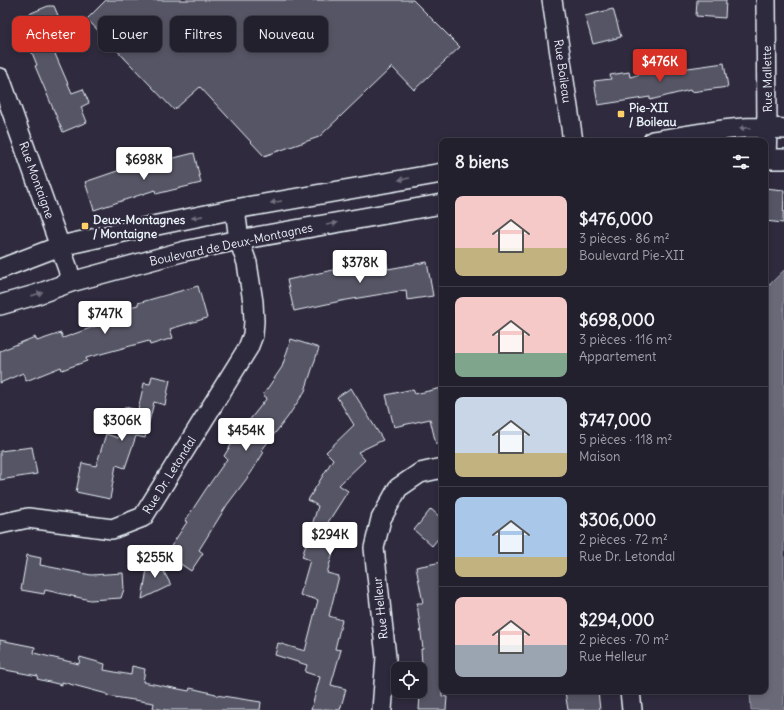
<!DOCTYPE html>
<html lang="fr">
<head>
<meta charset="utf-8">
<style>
	:root { --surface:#23202e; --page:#2b2836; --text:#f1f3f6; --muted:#a3a3aa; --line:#403e4a; --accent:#d93025 }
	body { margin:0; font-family:Delius,sans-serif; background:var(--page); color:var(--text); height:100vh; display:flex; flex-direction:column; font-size:15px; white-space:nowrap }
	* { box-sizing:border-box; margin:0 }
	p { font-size:13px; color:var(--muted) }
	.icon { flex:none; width:22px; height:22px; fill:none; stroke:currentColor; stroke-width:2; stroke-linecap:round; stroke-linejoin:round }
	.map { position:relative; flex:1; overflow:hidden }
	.side { position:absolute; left:439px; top:138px; width:329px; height:556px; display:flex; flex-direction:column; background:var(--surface); border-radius:8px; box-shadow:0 2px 6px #0003,0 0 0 1px var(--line) }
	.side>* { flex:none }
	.banner { position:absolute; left:12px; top:16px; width:367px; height:36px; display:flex; gap:8px }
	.fabs { position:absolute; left:391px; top:662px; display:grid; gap:8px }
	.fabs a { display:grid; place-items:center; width:36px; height:36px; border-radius:8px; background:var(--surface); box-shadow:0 2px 6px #0003,0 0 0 1px var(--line); font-size:20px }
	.price { position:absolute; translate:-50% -34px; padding:0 9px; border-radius:4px; background:#fff; color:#222; font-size:13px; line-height:26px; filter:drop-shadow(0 1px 2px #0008) }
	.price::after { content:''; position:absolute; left:50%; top:24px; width:12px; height:9px; margin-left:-6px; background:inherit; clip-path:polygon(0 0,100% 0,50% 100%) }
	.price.on { background:var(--accent); color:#fff }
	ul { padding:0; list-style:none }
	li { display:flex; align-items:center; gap:12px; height:100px; padding:0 16px }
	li+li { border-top:1px solid var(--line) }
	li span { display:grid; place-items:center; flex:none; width:112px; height:80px; border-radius:8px; color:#555 }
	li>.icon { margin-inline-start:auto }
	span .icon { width:48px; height:48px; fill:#fffc; stroke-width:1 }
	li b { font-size:17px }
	h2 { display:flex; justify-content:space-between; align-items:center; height:48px; padding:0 16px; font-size:17px }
	.pill { padding:0 14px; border-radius:8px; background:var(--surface); box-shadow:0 2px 6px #0003,0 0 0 1px var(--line); font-size:14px; line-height:36px }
	.pill.on { background:var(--accent); color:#fff }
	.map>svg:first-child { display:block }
	.water { fill:#696978; stroke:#9c9fab }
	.building { fill:#575565; stroke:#e8f1f8 }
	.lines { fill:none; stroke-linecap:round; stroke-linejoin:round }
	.minor-casing { stroke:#e8f1f8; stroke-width:22 }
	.minor { stroke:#2f2a3d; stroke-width:19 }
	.oneway { fill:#70707e }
	.poi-dot { fill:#ffd166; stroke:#2f2a3d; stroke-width:1.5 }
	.labels { text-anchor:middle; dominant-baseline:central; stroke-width:4; stroke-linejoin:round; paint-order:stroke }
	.street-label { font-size:12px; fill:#e8f1f8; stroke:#2f2a3d }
	.poi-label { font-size:12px; font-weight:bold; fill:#e8f1f8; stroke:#2f2a3d; text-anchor:start }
</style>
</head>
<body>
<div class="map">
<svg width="784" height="710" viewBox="0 0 784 710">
	<rect width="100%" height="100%" fill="#2f2a3d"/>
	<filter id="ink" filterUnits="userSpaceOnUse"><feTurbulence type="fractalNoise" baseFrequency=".025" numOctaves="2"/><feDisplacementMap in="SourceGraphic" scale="8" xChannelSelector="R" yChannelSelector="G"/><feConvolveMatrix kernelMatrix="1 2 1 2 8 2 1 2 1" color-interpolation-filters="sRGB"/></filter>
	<g filter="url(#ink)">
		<path class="water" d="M784,270V710H751L750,691H765V289Z"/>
		<path class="building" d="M106,0H413L460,47L414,90L392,67L319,137L264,156L200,87L174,110L87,19Z
			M697,0H726L725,18L696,16Z
			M48,6H54L66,34L49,40L72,93L83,89L89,103L81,107L87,122L63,132L35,66L37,65L22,28L28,26L24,16Z
			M613,9L621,37L593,44L585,16Z
			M679,63L681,69L724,63L728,87L691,92L690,90L650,100V97L598,105L594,81L611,79L610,75L629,72L630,77Z
			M194,153L201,183L156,194L155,190L94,210L85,182L129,167L130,169Z
			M765,188L784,190L783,223L765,221Z
			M386,260L388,269L427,262L433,296L407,300L406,290L341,301L294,311L287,280L356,265Z
			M198,286L207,318L170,329L173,338L150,345L149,341L86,358L87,361L62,370L61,367L26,381L23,373L0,383V351L35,337L37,341L61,333L63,338L96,326L94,316L138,305V303Z
			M291,339L319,348L305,391L287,418L261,451L264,452L251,473L227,505L199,550L203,553L191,571L166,554L187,522L185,521L206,489L227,459L224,456L236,437L267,398L263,395L282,367Z
			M152,376L170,380L165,405L154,402L145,438L136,436L125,468L116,465L110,499L76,492L82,463L96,466L106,434L118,438L125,407L138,410L144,383L150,384Z
			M351,388L383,440L358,452L365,460L339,485L348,491L323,530L338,535L327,573L339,576L329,616L342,620L335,649L341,650L331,685L346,689L340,710L324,709L323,710H311L320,677L305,672L307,665L275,655L278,643L305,651L318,600L300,595L310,560L302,557L318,506L308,500L333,459L326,452L354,425L337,397Z
			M442,388V444H436L430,419L394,427L386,395L413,389L415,394Z
			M32,447L37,474L0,480V451Z
			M431,509L442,519V534L432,546L414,530Z
			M27,555L41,558L40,565L91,575L123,573L124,589L121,598L90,600L45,590L44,594L21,590Z
			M157,559L171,585L142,599L148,563Z
			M442,562V696L447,697L446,710H419L420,695H424L421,649H423L417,603H423L416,567Z
			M0,640L35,647L34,653L79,664L80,657L105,664L104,670L131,675L132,666L145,669L143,682L189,691L190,688L216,694V695L261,702L260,710H166L153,708L154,703L107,696V694L62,682V685L37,679L38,676L0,669Z
			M575,691H598L600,710H568L565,692Z"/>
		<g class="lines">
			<defs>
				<path id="minor" d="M552,0L573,141
					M766,0L767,128L766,159
					M0,78L68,269L71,282
					M653,141C696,135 741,123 784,129
					M765,159H784
					M0,269L60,246L133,230L235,209L442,173
					M0,305L35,295L71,282L185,251L239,240L442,204
					M0,524L28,518L112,529L143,517L248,348L253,335L254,321L253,302L247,263L239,240L235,209
					M630,691L632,710
					M382,710L386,657L374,548L381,519L398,488L420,473L442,468"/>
			</defs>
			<use href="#minor" class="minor-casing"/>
			<use href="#minor" class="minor"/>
		</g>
		<defs><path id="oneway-solid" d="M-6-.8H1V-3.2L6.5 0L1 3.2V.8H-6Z"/></defs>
		<g class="oneway">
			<use href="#oneway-solid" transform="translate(745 128) rotate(177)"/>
			<use href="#oneway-solid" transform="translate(404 179) rotate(170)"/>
			<use href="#oneway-solid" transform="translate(276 202) rotate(170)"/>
			<use href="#oneway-solid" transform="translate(197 217) rotate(169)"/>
			<use href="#oneway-solid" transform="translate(332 224) rotate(-10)"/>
			<use href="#oneway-solid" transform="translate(37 294) rotate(-19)"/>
		</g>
	</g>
	<g class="poi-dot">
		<rect x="617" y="110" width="8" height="8" rx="2"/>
		<rect x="81" y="222" width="8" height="8" rx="2"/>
	</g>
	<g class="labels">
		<g class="street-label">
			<text transform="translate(563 71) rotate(82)">Rue Boileau</text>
			<text transform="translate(767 79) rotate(-91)">Rue Mallette</text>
			<text transform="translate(37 180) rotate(70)">Rue Montaigne</text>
			<text transform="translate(231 244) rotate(-12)">Boulevard de Deux-Montagnes</text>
			<text transform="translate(169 475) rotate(-58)">Rue Dr. Letondal</text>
			<text transform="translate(380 608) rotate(-96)">Rue Helleur</text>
		</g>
		<g class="poi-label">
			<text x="629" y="107">Pie-XII<tspan x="629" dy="14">/ Boileau</tspan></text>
			<text x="93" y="219">Deux-Montagnes<tspan x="93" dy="14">/ Montaigne</tspan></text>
		</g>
	</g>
</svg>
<div class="fabs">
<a><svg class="icon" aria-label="locate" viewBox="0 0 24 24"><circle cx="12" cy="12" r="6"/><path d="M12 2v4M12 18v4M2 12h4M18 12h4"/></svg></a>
</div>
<b class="price on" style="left:660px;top:83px">$476K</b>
<b class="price" style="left:144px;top:181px">$698K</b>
<b class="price" style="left:360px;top:284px">$378K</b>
<b class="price" style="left:105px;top:335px">$747K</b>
<b class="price" style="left:122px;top:442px">$306K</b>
<b class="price" style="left:246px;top:452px">$454K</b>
<b class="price" style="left:330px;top:556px">$294K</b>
<b class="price" style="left:155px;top:579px">$255K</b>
<div class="banner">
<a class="pill on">Acheter</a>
<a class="pill">Louer</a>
<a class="pill">Filtres</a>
<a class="pill">Nouveau</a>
</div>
<section class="side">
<h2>8 biens<svg class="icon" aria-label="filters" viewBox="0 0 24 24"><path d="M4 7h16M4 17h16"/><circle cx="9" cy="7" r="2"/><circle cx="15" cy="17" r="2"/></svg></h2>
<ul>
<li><span style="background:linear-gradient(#f6c9c9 65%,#c2b280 0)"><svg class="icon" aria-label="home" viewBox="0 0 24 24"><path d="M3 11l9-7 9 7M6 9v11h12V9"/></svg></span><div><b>$476,000</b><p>3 pièces · 86 m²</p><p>Boulevard Pie-XII</p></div></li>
<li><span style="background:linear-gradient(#f6c9c9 70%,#7fa58c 0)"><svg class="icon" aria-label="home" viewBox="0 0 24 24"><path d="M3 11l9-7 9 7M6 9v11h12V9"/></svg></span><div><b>$698,000</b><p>3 pièces · 116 m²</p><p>Appartement</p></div></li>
<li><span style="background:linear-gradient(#c9d6e8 70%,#c2b280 0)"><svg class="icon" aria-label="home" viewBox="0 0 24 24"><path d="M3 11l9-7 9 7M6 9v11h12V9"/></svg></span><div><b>$747,000</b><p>5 pièces · 118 m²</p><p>Maison</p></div></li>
<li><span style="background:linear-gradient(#a9c7e8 75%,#c2b280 0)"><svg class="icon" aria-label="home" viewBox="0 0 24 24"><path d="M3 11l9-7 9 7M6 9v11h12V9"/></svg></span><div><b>$306,000</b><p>2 pièces · 72 m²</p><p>Rue Dr. Letondal</p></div></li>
<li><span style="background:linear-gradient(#f6c9c9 60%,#9aa5b1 0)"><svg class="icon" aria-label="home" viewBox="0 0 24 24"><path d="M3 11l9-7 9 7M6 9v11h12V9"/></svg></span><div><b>$294,000</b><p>2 pièces · 70 m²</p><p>Rue Helleur</p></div></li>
</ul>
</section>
</div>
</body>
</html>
